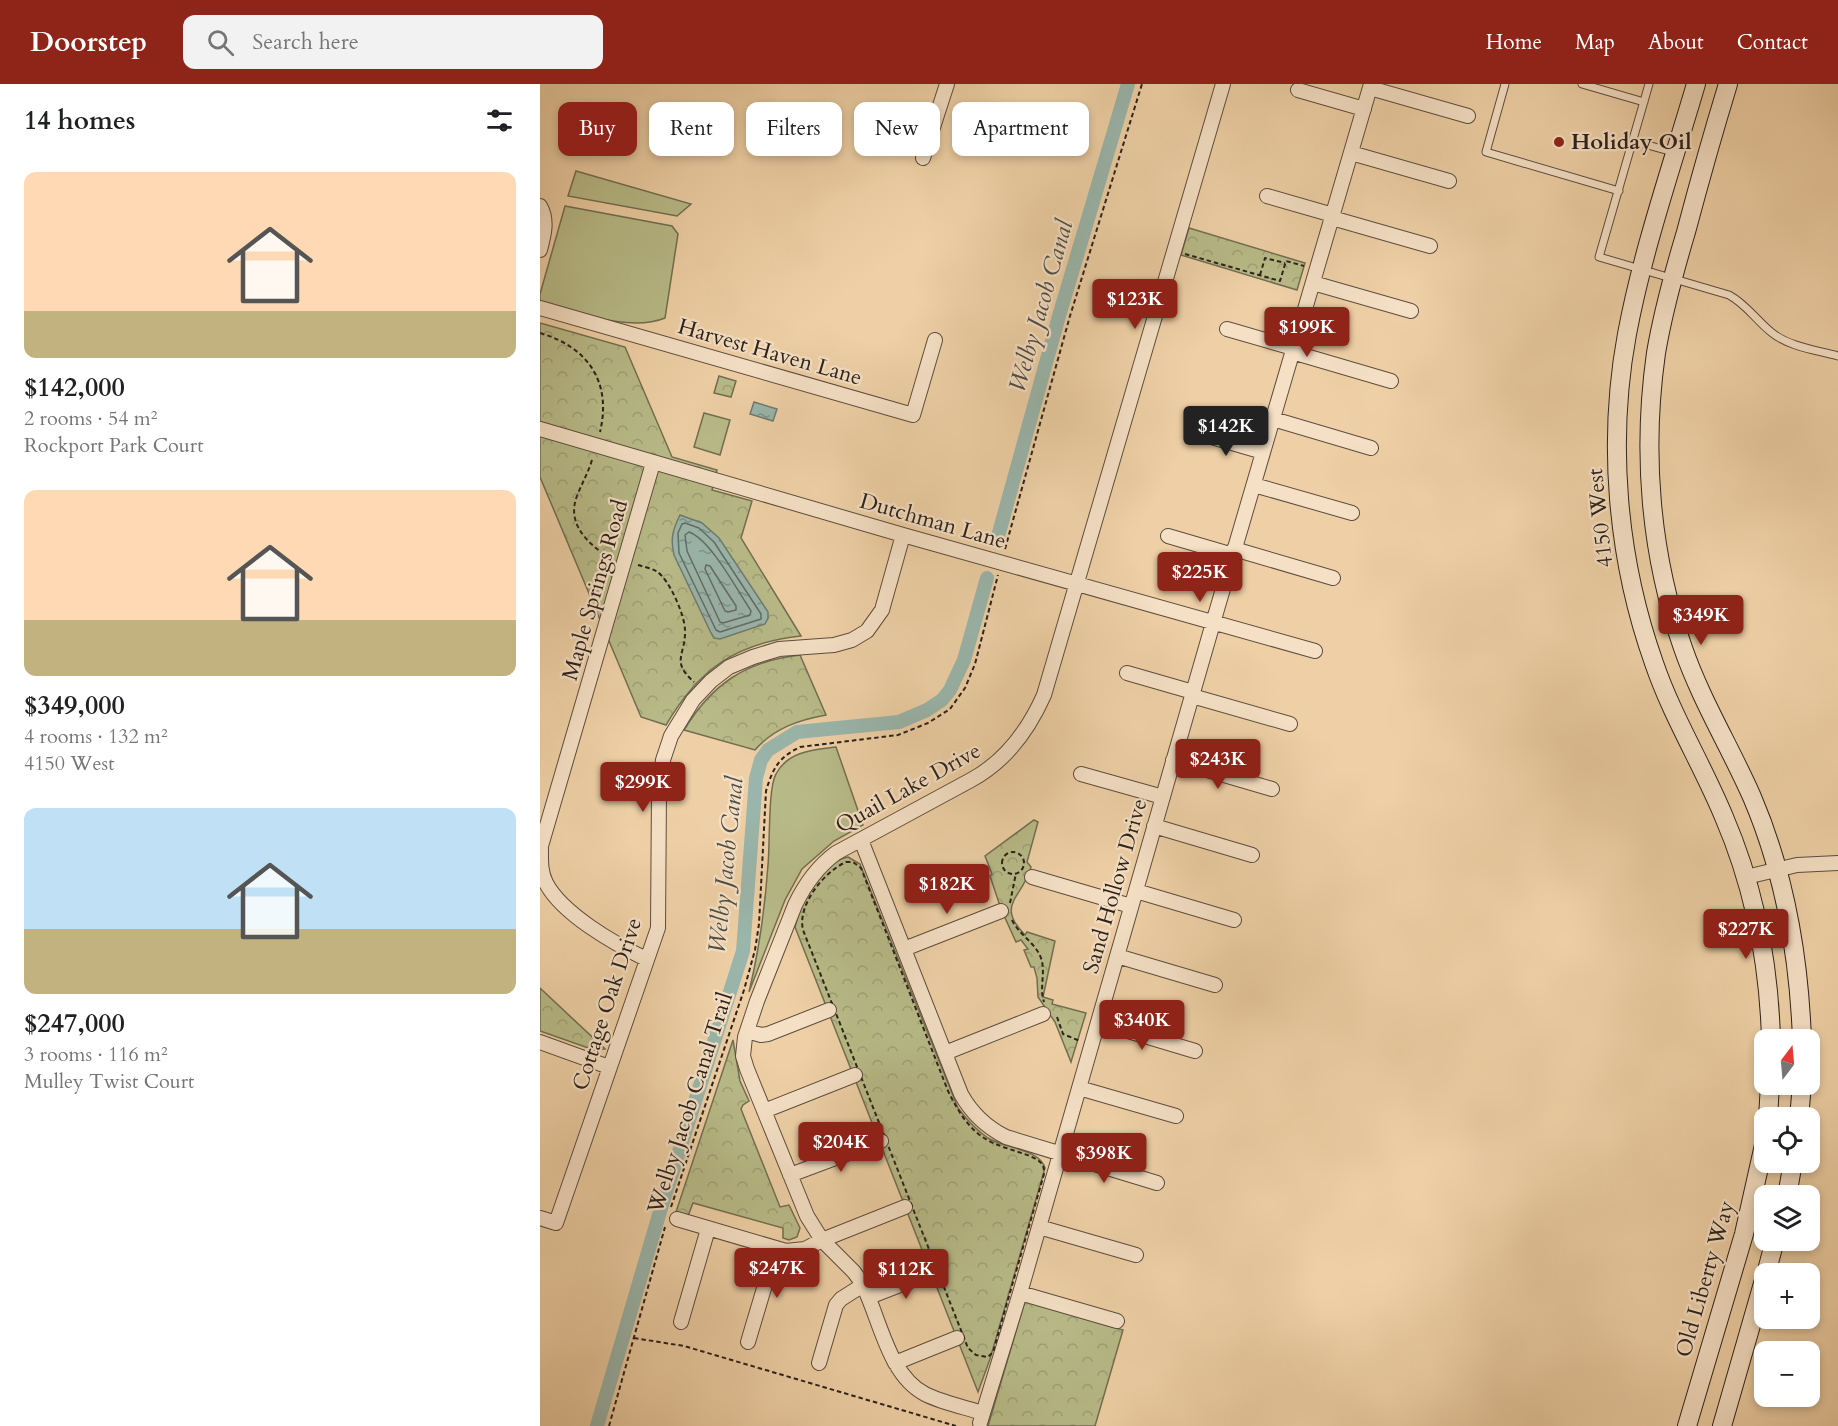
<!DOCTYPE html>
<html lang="en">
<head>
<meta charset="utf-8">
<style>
	:root { --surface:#fff; --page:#f2f2f2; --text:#202124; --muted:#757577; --accent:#8f2418 }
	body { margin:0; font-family:Cardo,serif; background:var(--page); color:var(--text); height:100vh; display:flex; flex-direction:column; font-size:22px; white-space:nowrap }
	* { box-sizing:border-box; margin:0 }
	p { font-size:20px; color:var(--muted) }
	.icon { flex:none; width:33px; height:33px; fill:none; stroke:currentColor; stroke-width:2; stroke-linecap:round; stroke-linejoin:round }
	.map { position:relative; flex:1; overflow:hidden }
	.sheet { display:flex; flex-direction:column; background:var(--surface); width:540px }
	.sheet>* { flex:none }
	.banner { position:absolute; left:18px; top:18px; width:570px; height:54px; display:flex; gap:12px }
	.needle { width:39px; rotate:16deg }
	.tools { position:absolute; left:1214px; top:945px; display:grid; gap:12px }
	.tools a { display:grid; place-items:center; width:66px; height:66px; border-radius:12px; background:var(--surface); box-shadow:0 3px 9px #0003; font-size:30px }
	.price { position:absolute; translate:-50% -51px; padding:0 14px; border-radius:6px; background:var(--accent); color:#fff; font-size:20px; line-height:39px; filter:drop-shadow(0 2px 3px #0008) }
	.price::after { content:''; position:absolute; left:50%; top:36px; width:18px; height:14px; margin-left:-9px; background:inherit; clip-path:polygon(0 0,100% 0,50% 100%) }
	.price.current { background:#222; color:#fff }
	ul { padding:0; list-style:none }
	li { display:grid; align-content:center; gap:12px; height:318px; padding:0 24px }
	li span { display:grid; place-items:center; height:186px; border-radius:12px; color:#555 }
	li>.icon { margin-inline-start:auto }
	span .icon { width:108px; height:108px; fill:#fffc; stroke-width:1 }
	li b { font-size:26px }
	h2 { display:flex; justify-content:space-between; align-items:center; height:72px; padding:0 24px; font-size:26px }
	.tag { padding:0 21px; border-radius:12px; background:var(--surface); box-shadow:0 3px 9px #0003; font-size:21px; line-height:54px }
	.tag.current { background:var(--accent); color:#fff }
	header { display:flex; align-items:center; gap:36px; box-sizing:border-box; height:84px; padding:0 30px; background:var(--accent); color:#fff }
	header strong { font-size:28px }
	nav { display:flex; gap:33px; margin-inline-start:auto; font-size:21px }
	.search { width:420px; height:54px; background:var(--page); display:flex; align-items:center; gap:15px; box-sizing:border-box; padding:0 21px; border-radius:12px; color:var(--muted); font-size:22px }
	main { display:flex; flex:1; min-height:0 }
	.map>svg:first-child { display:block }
	.grass { fill:#b8bb88; stroke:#726e52; stroke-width:1.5 }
	.park { fill:url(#park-crowns); stroke:#726e52; stroke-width:1.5 }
	.water { fill:url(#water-ripples); stroke:#6e7a72; stroke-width:1.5 }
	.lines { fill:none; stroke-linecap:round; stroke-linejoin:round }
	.shore { stroke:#636c64; stroke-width:1.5 }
	.canal { stroke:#9ab6ac; stroke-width:14 }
	.lane-casing { stroke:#5d4d3e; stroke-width:9 }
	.street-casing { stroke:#5d4d3e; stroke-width:16 }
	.secondary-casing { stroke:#2c211b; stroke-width:20 }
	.path { stroke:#2c211b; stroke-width:2; stroke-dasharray:4.5 3; stroke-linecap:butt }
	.lane { stroke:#f5e0c5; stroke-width:7 }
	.street { stroke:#f5e0c5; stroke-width:14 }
	.secondary { stroke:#f5e0c5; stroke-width:18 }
	.poi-dot { fill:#8f2418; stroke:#f5e0c5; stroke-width:2 }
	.labels { text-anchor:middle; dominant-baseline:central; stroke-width:4.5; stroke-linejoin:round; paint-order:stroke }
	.poi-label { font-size:22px; font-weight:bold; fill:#2c211b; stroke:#f5e0c5; text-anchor:start }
	.street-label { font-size:22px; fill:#2c211b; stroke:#f5e0c5 }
	.water-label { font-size:24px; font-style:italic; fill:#4d4e46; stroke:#f5e0c5 }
</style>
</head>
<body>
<header>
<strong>Doorstep</strong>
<div class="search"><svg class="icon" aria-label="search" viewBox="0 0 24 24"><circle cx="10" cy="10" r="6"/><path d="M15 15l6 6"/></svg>Search here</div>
<nav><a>Home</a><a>Map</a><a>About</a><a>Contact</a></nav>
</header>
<main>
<section class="sheet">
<h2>14 homes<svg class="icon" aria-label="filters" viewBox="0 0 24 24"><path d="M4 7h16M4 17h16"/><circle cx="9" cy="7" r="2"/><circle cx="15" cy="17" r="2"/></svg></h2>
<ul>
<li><span style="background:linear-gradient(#ffd9b3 75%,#c2b280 0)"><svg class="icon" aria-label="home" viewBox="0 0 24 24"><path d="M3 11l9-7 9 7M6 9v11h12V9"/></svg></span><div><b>$142,000</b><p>2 rooms · 54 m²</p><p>Rockport Park Court</p></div></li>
<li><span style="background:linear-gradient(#ffd9b3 70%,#c2b280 0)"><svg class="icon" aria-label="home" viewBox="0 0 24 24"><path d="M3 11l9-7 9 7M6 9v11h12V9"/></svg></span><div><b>$349,000</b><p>4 rooms · 132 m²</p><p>4150 West</p></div></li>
<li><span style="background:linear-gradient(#bfe0f5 65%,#c2b280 0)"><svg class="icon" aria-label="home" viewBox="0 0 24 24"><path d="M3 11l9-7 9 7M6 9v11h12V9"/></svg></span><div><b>$247,000</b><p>3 rooms · 116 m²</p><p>Mulley Twist Court</p></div></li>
</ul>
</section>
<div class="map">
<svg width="1298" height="1342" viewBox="0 0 1298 1342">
	<defs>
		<pattern id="park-crowns" width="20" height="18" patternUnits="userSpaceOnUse" patternTransform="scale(1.5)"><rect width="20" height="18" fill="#b8bb88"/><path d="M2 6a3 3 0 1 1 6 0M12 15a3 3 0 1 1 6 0" fill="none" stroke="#9ea075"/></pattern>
		<pattern id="water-ripples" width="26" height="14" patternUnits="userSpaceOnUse" patternTransform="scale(1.5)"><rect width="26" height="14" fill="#9ab6ac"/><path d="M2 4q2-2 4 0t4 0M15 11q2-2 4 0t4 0" fill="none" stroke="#7e948b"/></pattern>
	</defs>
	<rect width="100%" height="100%" fill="#efd0a6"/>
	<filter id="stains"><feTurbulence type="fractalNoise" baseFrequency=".00333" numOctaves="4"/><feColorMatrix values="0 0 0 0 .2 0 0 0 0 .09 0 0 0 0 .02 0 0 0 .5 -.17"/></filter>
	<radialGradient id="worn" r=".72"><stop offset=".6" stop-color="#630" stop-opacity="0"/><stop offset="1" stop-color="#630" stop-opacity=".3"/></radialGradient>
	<path class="grass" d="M36,87L151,120L137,132L28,112Z
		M25,122L132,142L138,150L125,234C88,249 37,227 0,217V210Z
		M164,329L190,336L180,371L154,363Z
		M296,663L323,741L294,757L262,785L245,816L209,908C219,866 225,824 228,781C230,761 228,703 236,690C248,667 273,666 296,663Z"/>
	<path class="park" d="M649,144L765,179L757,206L641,171Z
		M0,239L85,263L132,373L177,386L172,406L212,417L201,454L261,552C196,559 159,585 126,641L101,633L0,393Z
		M179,292L196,297L191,313L174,309Z
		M260,571L286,631C259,636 234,644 215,666L144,646C172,600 206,577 260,571Z
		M494,736L498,738L487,778L491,783C482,815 455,820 485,851L487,848L515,857L503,913L513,916L512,920L546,929L531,978L515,938L498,913L497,894L494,883H491L484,866L488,865L481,856L476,858L461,825L450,792L452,790L445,772Z
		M308,773L320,780L418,1024C427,1036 436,1046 448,1054C464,1064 500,1065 505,1084L450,1275L438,1308L255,843C261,818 280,779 308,773Z
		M0,904L65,965L54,966L0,947Z
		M193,956L200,997L209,1017L203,1021L201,1025L240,1123L249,1121L260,1144L257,1153L249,1156L243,1154V1144L153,1119L148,1132L136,1128Z
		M485,1217L583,1246L555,1342H448Z"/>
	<path class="water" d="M214,318L237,325L233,337L210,330Z
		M140,431L162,439L179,454L228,528V534L225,540L180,555L174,554L171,549L134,471C130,455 133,445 140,431Z"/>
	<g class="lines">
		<path class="shore" d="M145,439L159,444L174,458L221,530V535L180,548L176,546L139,469L138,449L142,440Z
			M149,448C171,456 197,506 211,527L210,531L183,539L180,538L147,467L145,451Z
			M166,481L170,482L196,522V526L188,528L185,527L165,485Z"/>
		<path class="canal" d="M457,456L519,232L588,0
			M57,1342L121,1124L203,867L216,694L221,676L228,666L257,648L359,638L387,626L402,616L410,606L424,576L447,494"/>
		<defs>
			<path id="lane" d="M965,0L946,68L1079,107
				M1042,0L1104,18
				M1109,0L1059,173L1189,211C1206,220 1216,236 1231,248C1249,263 1276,266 1298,272
				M1093,57L1133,68"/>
			<path id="street" d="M830,4L928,32
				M758,6L824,25
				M811,69L909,97
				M383,74L407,0
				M727,112L793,131
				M0,122C8,136 4,151 0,166
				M792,134L890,162
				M773,199L871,227
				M0,224L373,331L395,256
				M687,245L753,264
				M752,268L851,297
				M733,335L831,364
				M0,345L363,451L775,567
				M658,349L723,368
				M714,401L812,429
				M628,452L693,471
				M694,465L793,494
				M587,589L653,608
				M652,612L750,640
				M633,676L732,705
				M541,690L623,713
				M614,742L712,771
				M321,756L421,1010C432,1030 446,1043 466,1053L617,1099
				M492,793L591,822
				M1206,793L1257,781L1298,779
				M596,807L694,836
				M364,865L461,827
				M577,872L675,901
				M106,875C75,860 22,830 6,799C0,787 1,775 1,762L113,379
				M558,938L655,967
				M207,947L221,951L228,950L289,926
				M0,958L69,983
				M405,969L503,930
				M539,1004L636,1032
				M224,1027L315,991
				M250,1091L341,1057
				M0,1134L16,1139L118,844L119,706L123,676L131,652L153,616L171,597L189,583L213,573L239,565L294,561L312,556L327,547L342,526L363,451
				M137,1135L246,1167L265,1165L282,1156L365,1123
				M499,1143L596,1171
				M480,1209L577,1237
				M329,1213L391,1189
				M141,1238L168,1145
				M208,1258L236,1164
				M279,1279L296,1221L301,1215L323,1201
				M355,1279L417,1254
				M443,1329C424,1323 403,1319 385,1310C348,1291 340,1234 322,1199L314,1188L282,1156L267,1132L207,985L203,972L205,953L217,917L255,821C265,800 277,783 296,769L431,696C466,677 488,647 504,611L683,0
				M440,1339L480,1209L673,539L831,0"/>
			<path id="secondary" d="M1156,0C1132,82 1103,165 1087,250C1067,358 1077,475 1114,579C1132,632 1162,680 1184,733C1214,803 1229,879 1231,956
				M1188,0C1173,49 1159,99 1146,148C1134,188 1123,228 1116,269C1102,368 1110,470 1143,564C1161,616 1190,663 1212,713C1245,790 1259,872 1262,956
				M1228,1034L1230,1000
				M1259,1034L1262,1000
				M1247,1112L1253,1078
				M1226,1190L1235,1156
				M1147,1342L1204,1150L1224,1061
				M1182,1342L1224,1196"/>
		</defs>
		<use href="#lane" class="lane-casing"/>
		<use href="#street" class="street-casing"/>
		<use href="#secondary" class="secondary-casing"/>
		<path class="path" d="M645,170L740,197L746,177L764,182
			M720,191L725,174L745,179
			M0,249C48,263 72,298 60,348
			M52,376C48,389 42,399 37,412C26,440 48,460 70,474
			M465,465L530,232L602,0
			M98,481C104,483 111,484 116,487C129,494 145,532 145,546C146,571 130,577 154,598
			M462 779a11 11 0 1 1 22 0a11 11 0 1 1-22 0Z
			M306,778H313L321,784L408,1007C417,1025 427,1043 444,1054C460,1065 491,1069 500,1078C504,1081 504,1085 504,1090L453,1268L448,1273L436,1271L428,1264L263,846C257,821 284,788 306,778Z
			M470,819L476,789
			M472,836C479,851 495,858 501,874C506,889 499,904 504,918
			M517,933L523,950L540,957
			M131,1123L204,906L215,866L219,840L226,707C233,684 238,674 260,663L358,651L388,639L410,625L425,604L435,580L458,491
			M94,1254L144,1262L416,1342
			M69,1342L125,1143"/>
		<use href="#lane" class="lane"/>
		<use href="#street" class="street"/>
		<use href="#secondary" class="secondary"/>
	</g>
	<circle class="poi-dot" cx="1019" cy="58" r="6"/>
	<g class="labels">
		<g class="poi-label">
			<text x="1031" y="58">Holiday Oil</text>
		</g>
		<g class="street-label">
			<text transform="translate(230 268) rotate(16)">Harvest Haven Lane</text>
			<text transform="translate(1060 434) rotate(-96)">4150 West</text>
			<text transform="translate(393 437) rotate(16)">Dutchman Lane</text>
			<text transform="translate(55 506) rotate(-74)">Maple Springs Road</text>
			<text transform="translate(368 704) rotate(-29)">Quail Lake Drive</text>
			<text transform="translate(575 802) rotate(-74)">Sand Hollow Drive</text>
			<text transform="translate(67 920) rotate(-72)">Cottage Oak Drive</text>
			<text transform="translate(150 1019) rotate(-72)">Welby Jacob Canal Trail</text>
			<text transform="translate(1165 1195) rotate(-74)">Old Liberty Way</text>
		</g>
		<g class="water-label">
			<text transform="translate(501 222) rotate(-74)">Welby Jacob Canal</text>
			<text transform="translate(186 781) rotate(-84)">Welby Jacob Canal</text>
		</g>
	</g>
	<rect width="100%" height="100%" filter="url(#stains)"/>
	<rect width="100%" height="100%" fill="url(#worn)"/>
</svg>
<div class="tools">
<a><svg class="needle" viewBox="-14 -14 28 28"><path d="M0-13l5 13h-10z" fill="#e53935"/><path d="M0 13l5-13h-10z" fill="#757577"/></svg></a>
<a><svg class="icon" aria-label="locate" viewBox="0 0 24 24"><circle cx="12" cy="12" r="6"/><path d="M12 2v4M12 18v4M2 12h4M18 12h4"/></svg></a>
<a><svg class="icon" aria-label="layers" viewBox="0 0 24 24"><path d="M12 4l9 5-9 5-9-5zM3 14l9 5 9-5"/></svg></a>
<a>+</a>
<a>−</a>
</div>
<b class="price" style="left:595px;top:246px">$123K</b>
<b class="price" style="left:767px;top:274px">$199K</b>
<b class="price current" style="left:686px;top:373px">$142K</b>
<b class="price" style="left:660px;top:519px">$225K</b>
<b class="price" style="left:1161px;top:562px">$349K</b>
<b class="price" style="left:678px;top:706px">$243K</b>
<b class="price" style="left:103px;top:729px">$299K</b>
<b class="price" style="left:407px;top:831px">$182K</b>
<b class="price" style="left:1206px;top:876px">$227K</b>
<b class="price" style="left:602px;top:967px">$340K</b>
<b class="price" style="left:301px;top:1089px">$204K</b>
<b class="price" style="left:564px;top:1100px">$398K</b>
<b class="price" style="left:237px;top:1215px">$247K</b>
<b class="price" style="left:366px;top:1216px">$112K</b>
<div class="banner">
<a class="tag current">Buy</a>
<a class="tag">Rent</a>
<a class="tag">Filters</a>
<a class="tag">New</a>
<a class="tag">Apartment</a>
</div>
</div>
</main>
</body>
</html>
